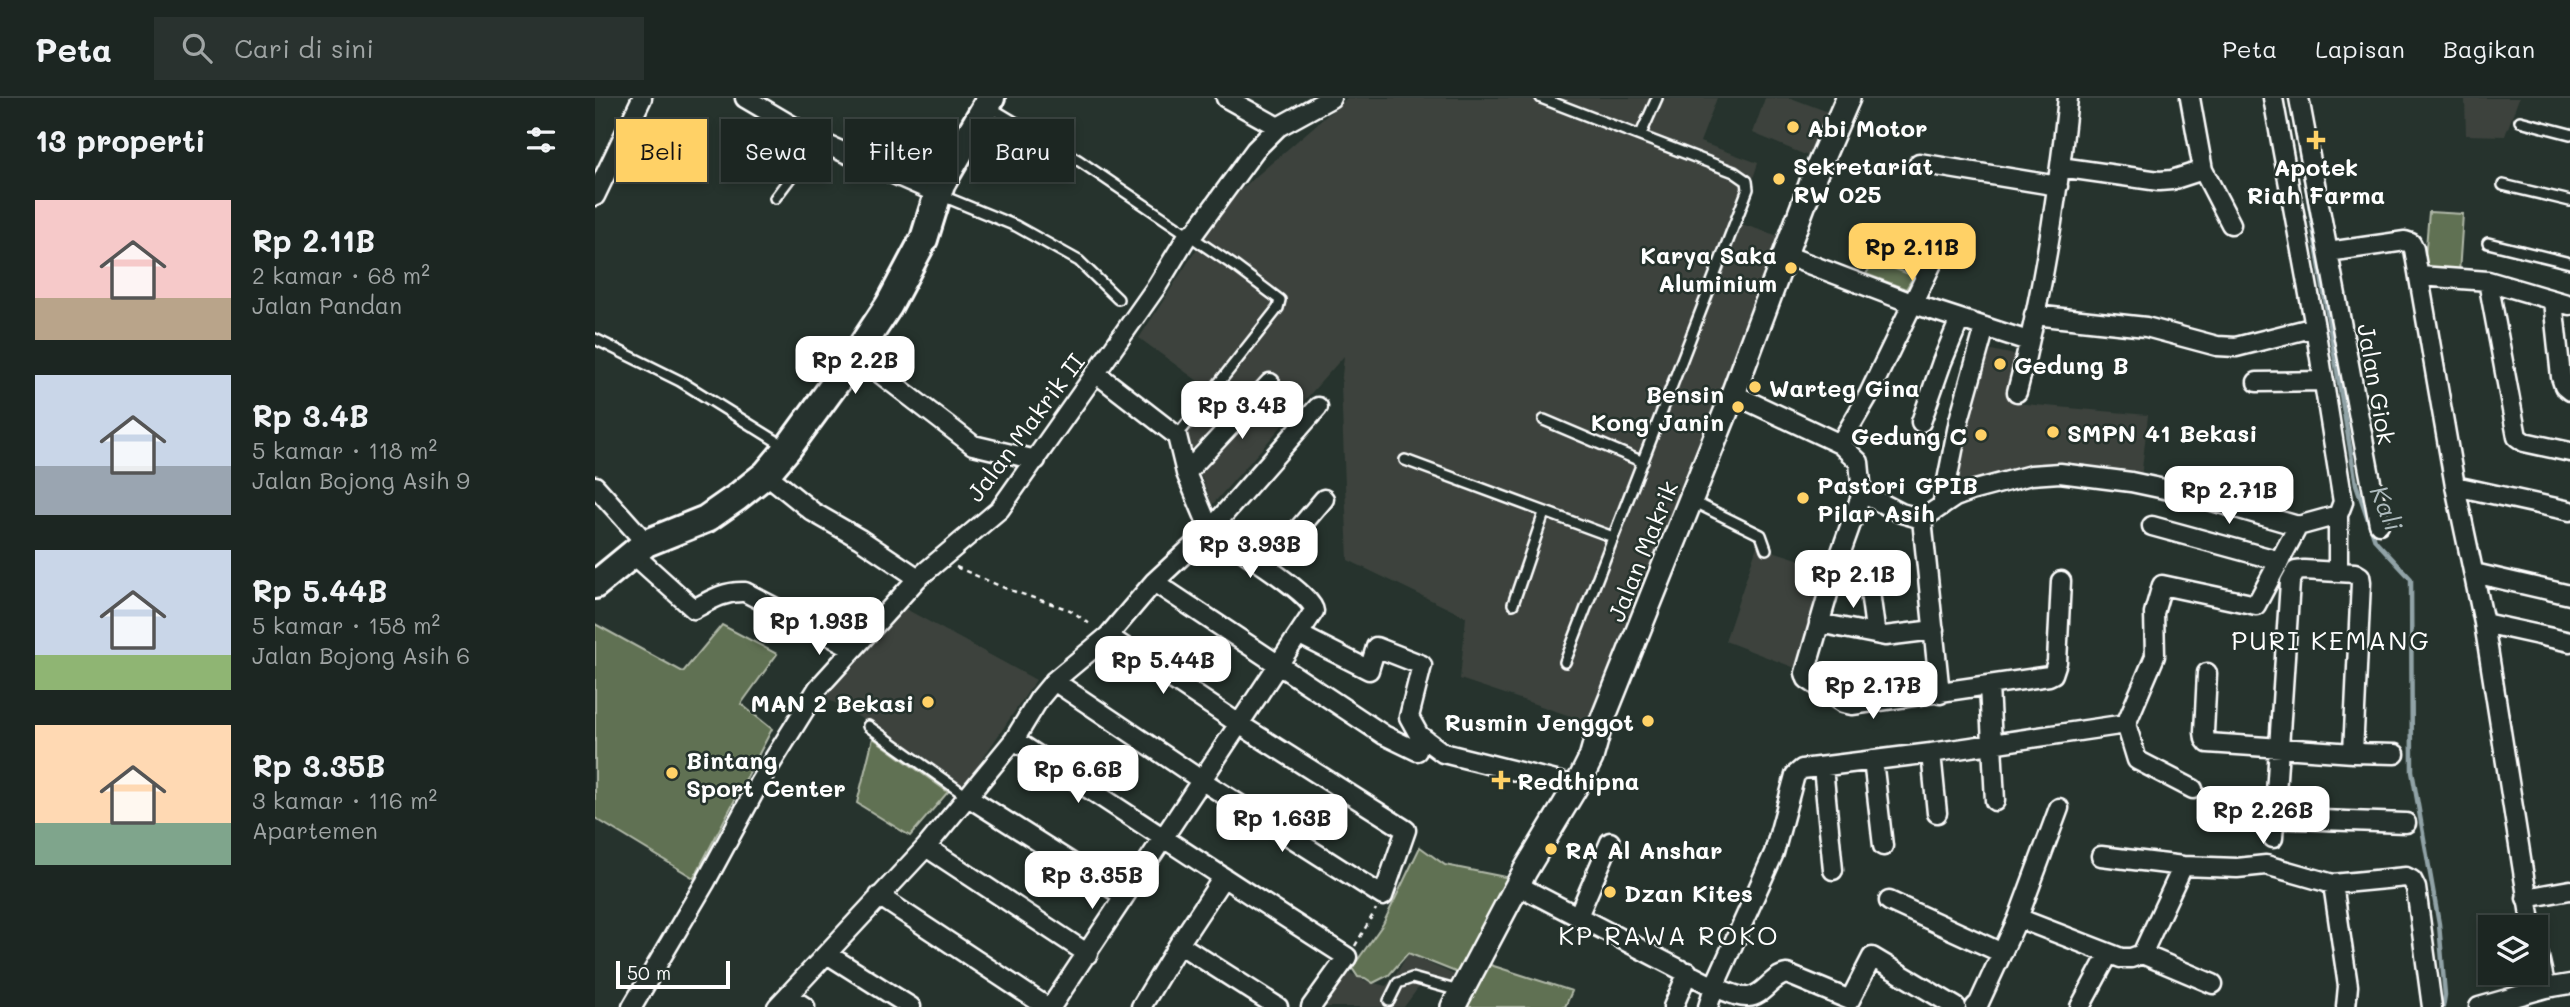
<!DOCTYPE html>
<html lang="id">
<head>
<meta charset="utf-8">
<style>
	:root { --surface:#1c2622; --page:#29322f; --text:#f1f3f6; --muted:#a0a5a5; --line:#3a4340; --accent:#ffd166 }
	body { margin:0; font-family:Mali,sans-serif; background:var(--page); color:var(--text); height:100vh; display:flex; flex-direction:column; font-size:26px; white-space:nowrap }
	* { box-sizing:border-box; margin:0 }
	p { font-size:23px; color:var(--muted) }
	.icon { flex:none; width:38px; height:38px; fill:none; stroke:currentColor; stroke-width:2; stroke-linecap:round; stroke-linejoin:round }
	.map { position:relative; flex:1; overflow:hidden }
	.panel { display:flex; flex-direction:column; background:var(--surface); width:595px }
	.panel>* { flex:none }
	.banner { position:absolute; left:21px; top:21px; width:665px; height:63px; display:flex; gap:14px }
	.controls { position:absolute; left:1883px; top:817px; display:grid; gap:14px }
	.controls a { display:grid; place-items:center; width:70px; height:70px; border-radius:0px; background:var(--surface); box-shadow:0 4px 10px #0003,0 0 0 2px var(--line); font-size:35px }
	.scale { position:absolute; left:21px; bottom:18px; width:114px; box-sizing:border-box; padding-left:7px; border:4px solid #fff; border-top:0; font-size:19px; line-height:24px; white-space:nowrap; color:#fff; -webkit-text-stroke:5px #26332d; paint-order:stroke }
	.price { position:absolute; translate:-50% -60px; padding:0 16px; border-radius:14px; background:#fff; color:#222; font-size:23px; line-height:46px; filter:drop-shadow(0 2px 4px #0008) }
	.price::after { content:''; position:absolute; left:50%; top:42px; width:21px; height:16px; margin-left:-10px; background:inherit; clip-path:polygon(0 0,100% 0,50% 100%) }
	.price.current { background:var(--accent); color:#111 }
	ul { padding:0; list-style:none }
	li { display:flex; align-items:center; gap:21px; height:175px; padding:0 35px }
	li span { display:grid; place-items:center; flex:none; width:196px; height:140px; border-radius:0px; color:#555 }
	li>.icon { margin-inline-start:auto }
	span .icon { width:84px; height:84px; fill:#fffc; stroke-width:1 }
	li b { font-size:30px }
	h2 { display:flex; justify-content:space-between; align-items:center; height:84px; padding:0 35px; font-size:30px }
	.chip { padding:0 24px; border-radius:0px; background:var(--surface); box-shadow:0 4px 10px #0003,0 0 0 2px var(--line); font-size:24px; line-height:63px }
	.chip.current { background:var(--accent); color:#111 }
	header { display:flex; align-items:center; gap:42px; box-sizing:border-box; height:98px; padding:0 35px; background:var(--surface); border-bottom:2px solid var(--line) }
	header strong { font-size:33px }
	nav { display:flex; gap:38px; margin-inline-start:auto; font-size:24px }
	.search { width:490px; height:63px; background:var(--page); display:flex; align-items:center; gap:18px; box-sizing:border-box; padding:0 24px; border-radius:0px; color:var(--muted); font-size:26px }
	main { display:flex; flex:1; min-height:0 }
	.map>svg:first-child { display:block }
	.built { fill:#3c433d }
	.green { fill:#617152; stroke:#b0b8a8; stroke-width:2 }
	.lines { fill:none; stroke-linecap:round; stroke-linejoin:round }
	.stream { stroke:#91a3a7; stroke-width:4.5 }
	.service-casing { stroke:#fff; stroke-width:14 }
	.minor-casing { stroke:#fff; stroke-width:23 }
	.tertiary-casing { stroke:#fff; stroke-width:28 }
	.secondary-casing { stroke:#fff; stroke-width:32 }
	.path { stroke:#fff; stroke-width:2.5; stroke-dasharray:5 5; stroke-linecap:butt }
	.service { stroke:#26332d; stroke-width:9 }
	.minor { stroke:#26332d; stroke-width:18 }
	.tertiary { stroke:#26332d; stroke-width:23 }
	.secondary { stroke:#26332d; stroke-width:26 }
	.poi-dot { fill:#ffd166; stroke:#26332d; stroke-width:2.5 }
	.labels { text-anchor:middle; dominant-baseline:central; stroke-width:5; stroke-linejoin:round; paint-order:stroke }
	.poi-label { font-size:24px; font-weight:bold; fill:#fff; stroke:#26332d; text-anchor:start }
	.street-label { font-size:24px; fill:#fff; stroke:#26332d }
	.water-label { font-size:26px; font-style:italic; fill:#adbabd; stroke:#26332d }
	.neighbourhood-label { font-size:26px; letter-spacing:2px; fill:#fff; stroke:#26332d }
</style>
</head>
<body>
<header>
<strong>Peta</strong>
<div class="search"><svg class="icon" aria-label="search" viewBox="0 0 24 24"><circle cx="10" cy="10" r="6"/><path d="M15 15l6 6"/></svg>Cari di sini</div>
<nav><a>Peta</a><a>Lapisan</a><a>Bagikan</a></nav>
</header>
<main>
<section class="panel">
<h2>13 properti<svg class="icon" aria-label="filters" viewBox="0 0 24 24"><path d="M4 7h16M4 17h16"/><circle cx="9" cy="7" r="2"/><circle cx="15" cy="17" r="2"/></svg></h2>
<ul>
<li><span style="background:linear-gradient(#f6c9c9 70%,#b9a48a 0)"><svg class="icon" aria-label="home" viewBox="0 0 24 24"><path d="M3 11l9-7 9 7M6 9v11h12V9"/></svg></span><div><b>Rp 2.11B</b><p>2 kamar · 68 m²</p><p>Jalan Pandan</p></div></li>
<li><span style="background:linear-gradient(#c9d6e8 65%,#9aa5b1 0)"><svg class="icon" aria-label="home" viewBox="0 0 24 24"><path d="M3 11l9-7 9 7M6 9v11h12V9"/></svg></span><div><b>Rp 3.4B</b><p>5 kamar · 118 m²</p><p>Jalan Bojong Asih 9</p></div></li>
<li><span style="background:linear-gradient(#c9d6e8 75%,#8fb573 0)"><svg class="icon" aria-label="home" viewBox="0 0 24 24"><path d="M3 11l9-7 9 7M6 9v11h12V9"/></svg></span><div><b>Rp 5.44B</b><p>5 kamar · 158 m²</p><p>Jalan Bojong Asih 6</p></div></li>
<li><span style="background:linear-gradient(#ffd9b3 70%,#7fa58c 0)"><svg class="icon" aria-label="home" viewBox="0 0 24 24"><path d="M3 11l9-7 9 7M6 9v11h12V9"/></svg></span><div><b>Rp 3.35B</b><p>3 kamar · 116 m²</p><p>Apartemen</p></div></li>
</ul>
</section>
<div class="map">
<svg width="1975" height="909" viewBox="0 0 1975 909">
	<rect width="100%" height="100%" fill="#26332d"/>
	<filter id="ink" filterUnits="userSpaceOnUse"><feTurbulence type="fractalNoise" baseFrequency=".0143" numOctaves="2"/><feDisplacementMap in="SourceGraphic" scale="14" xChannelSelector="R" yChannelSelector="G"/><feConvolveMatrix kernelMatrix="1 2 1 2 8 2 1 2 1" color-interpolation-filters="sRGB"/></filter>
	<g filter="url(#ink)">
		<path class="built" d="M752,0H1122L1105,44L1163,65L1143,125L1187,139L1005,628L865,581L871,519L753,462L746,288L749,258L617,407L591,337L622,297L544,240L603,149L665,193L593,137Z
			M1170,0H1196L1236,15L1220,61L1158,35Z
			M1867,0H1924L1910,38L1871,37L1870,2Z
			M1387,250L1429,259L1419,305L1553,317L1546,380L1451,369L1351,398Z
			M1162,448L1231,470L1203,571L1130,543Z
			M309,510L441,582L367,691L251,610L225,598Z
			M813,856L862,878L854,895L826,886L809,909H729L723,903L745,870L771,883L791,888L800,878Z"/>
		<path class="green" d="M1834,114L1868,116L1864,175L1829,172Z
			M1279,163L1319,178L1311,191L1271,176Z
			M0,526L88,574L127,527L182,556L146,606L177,631L99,780L0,720Z
			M278,640L353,694L315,738L262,705Z
			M825,749L850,767L915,780L863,875L813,855L794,877L778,885L770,880L763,879L757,870L788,826Z
			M886,864L977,893L970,909H864Z"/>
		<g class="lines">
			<path class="stream" d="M1704,46L1761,386L1780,442L1816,481L1817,673L1844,826L1850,897L1848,909"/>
			<defs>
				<path id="service" d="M946,0L1139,74L1152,83L1153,91L970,564
					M393,8L483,62L641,169L685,202L683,210L582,338
					M1925,23L1975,36
					M1046,36L1062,0
					M1908,87L1975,103
					M345,97L421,128L484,163L523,201
					M180,100L223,43
					M1893,145L1975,165
					M0,241L85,283L191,349
					M949,322L1048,364
					M810,362L1018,439
					M1097,403L1166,437L1171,451
					M918,506L949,415
					M273,628L373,699
					M794,903L803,885L817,880L864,893"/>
				<path id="minor" d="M150,0L223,43L344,96
					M631,0L683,29
					M1595,0L1608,72L1636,126
					M1704,0L1784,426
					M1324,65L1463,88
					M1465,69L1564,83L1577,82L1608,72
					M0,98L47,0
					M1733,154L1810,143L1816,145L1819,151L1860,388L1889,525L1937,830
					M1190,157L1319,206L1433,243
					M1825,178L1893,183L1975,207
					M1893,183L1922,339L1929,344L1975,354
					M1958,203L1966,279L1969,288L1975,293
					M1439,217L1551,229L1622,248L1641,249L1720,229
					M261,257L378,347L441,362
					M502,276L582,338L591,375L615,432
					M1662,284L1729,283
					M1422,294C1447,200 1463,97 1473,0
					M1138,296L1245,346L1264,364L1267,395L1306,415L1327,421L1360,399L1376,393L1436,377L1465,375L1536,384L1593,396L1703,428L1743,417L1748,404L1720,229L1678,0
					M1326,324L1347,264L1365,221
					M1245,346L1273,298L1343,153
					M591,375L675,285
					M171,376L218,414L265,441L323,480
					M0,388L51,445
					M1860,388L1975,413
					M1267,395L1242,465L1210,575L1212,581L1248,605L1257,607L1454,578L1458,576L1462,564L1466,483
					M1347,408L1364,322L1390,229
					M1743,417V474
					M1327,421L1345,596
					M1557,428L1685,463
					M38,456L99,511C117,501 130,493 150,494L258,550
					M1242,465L1270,473L1273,479L1280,531L1284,536
					M671,469L729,401
					M1879,475L1975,497
					M559,484L789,637L822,653
					M1224,525L1290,538L1339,532
					M1889,525L1975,544
					M705,537L774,572L781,549L827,567L814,619L824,637L848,655L981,688
					M1612,575L1609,634L1610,641L1613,645L1758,655L1800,656
					M459,583L606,682L788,798L811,732L644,626L513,538
					M1394,588L1400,703
					M1531,626L1542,662L1598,691
					M419,642C530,714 640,788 752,859L716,909
					M1336,655L1342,715
					M1278,662L1288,748
					M1228,669L1238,772
					M373,699L529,798
					M1644,719L1811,725
					M1678,740L1695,484L1701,473L1709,472L1760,475L1765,478L1766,484L1758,655
					M331,749L493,856
					M1506,758L1588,768L1642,770L1671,767L1738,786L1811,779L1817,782L1821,790L1837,909
					M1738,786L1753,888L1751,909
					M922,787L1119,889C1129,892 1143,900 1153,899C1169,898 1176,878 1192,876L1255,902L1277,859L1361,909
					M284,798L452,909
					M1931,800L1975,792
					M1294,803L1407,855
					M983,818L1015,744
					M1423,820L1464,710
					M584,846L683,909
					M1941,846L1951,890
					M232,856L316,909
					M1547,856L1618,886
					M193,898L210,909
					M37,909L110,785L164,685L223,590L323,480L405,411L562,188L593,137L600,134L660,52L683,29L736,0
					M182,909L331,749L419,642L444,601L459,583L513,538L559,484L615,432L723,309
					M456,909L719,513C718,496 633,444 615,432
					M546,909L584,846L627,781
					M1078,909L1093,874
					M1113,909L1119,889L1179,755L1200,677L1207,671L1336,655L1531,626L1560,558L1559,515L1567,487L1661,507L1703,428
					M1380,909L1384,905L1423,820L1526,860H1536L1547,856L1588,768
					M1485,909L1513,857
					M1884,909L1951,890L1975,886"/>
				<path id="tertiary" d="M858,909L930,773L987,678L996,660L1005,628L1138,296L1218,81L1253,0"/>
				<path id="secondary" d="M0,487L51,445L111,421L141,400L171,376L193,350L261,257L294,207L329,141L346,86L396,0"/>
			</defs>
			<use href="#service" class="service-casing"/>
			<use href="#minor" class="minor-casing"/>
			<use href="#tertiary" class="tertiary-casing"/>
			<use href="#secondary" class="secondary-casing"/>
			<path class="path" d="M361,469L412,491L475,512L498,528
				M760,848L781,811"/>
			<use href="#service" class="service"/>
			<use href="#minor" class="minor"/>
			<use href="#tertiary" class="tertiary"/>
			<use href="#secondary" class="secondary"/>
		</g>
	</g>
	<g class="poi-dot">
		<circle cx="1198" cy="29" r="7"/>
		<path d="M1717.5 31.5h7v7h7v7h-7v7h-7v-7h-7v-7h7z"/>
		<circle cx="1184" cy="81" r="7"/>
		<circle cx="1196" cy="170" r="7"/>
		<circle cx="1405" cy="266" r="7"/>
		<circle cx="1160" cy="289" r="7"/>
		<circle cx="1143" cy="309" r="7"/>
		<circle cx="1458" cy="334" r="7"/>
		<circle cx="1386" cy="337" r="7"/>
		<circle cx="1208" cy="400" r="7"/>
		<circle cx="333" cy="604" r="7"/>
		<circle cx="1053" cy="623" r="7"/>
		<circle cx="77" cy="675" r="7"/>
		<path d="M902.5 671.5h7v7h7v7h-7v7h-7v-7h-7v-7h7z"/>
		<circle cx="956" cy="751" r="7"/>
		<circle cx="1015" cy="794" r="7"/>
	</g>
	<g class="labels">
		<g class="poi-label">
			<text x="1212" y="29">Abi Motor</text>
			<text x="1198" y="67">Sekretariat<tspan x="1198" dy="28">RW 025</tspan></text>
			<text x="1721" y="68" text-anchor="middle">Apotek<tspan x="1721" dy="28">Riah Farma</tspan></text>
			<text x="1182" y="156" text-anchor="end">Karya Saka<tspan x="1182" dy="28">Aluminium</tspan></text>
			<text x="1419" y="266">Gedung B</text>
			<text x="1174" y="289">Warteg Gina</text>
			<text x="1129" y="295" text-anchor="end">Bensin<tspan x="1129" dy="28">Kong Janin</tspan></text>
			<text x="1472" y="334">SMPN 41 Bekasi</text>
			<text x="1372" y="337" text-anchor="end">Gedung C</text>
			<text x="1222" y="386">Pastori GPIB<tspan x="1222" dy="28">Pilar Asih</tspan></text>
			<text x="319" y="604" text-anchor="end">MAN 2 Bekasi</text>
			<text x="1039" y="623" text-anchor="end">Rusmin Jenggot</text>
			<text x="91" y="661">Bintang<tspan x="91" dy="28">Sport Center</tspan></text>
			<text x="922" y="682">Redthipna</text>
			<text x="970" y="751">RA Al Anshar</text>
			<text x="1029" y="794">Dzan Kites</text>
		</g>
		<g class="street-label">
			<text transform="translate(1782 286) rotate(80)">Jalan Giok</text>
			<text transform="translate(430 329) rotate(-53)">Jalan Makrik II</text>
			<text transform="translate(1047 453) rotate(-68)">Jalan Makrik</text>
		</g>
		<g class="water-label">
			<text transform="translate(1792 410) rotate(68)">Kali</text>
		</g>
		<g class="neighbourhood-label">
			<text x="1736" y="542">PURI KEMANG</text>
			<text x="1074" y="837">KP RAWA ROKO</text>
		</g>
	</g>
</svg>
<div class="controls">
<a><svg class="icon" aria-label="layers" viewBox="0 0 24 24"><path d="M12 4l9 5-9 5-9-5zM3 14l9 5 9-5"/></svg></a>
</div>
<div class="scale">50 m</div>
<b class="price current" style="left:1317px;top:185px">Rp 2.11B</b>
<b class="price" style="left:260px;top:298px">Rp 2.2B</b>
<b class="price" style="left:647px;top:343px">Rp 3.4B</b>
<b class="price" style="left:1634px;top:428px">Rp 2.71B</b>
<b class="price" style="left:655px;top:482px">Rp 3.93B</b>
<b class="price" style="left:1258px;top:512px">Rp 2.1B</b>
<b class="price" style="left:224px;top:559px">Rp 1.93B</b>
<b class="price" style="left:568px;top:598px">Rp 5.44B</b>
<b class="price" style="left:1278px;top:623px">Rp 2.17B</b>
<b class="price" style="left:483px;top:707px">Rp 6.6B</b>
<b class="price" style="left:1668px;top:748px">Rp 2.26B</b>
<b class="price" style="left:687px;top:756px">Rp 1.63B</b>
<b class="price" style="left:497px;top:813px">Rp 3.35B</b>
<div class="banner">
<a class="chip current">Beli</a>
<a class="chip">Sewa</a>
<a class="chip">Filter</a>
<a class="chip">Baru</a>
</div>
</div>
</main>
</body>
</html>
